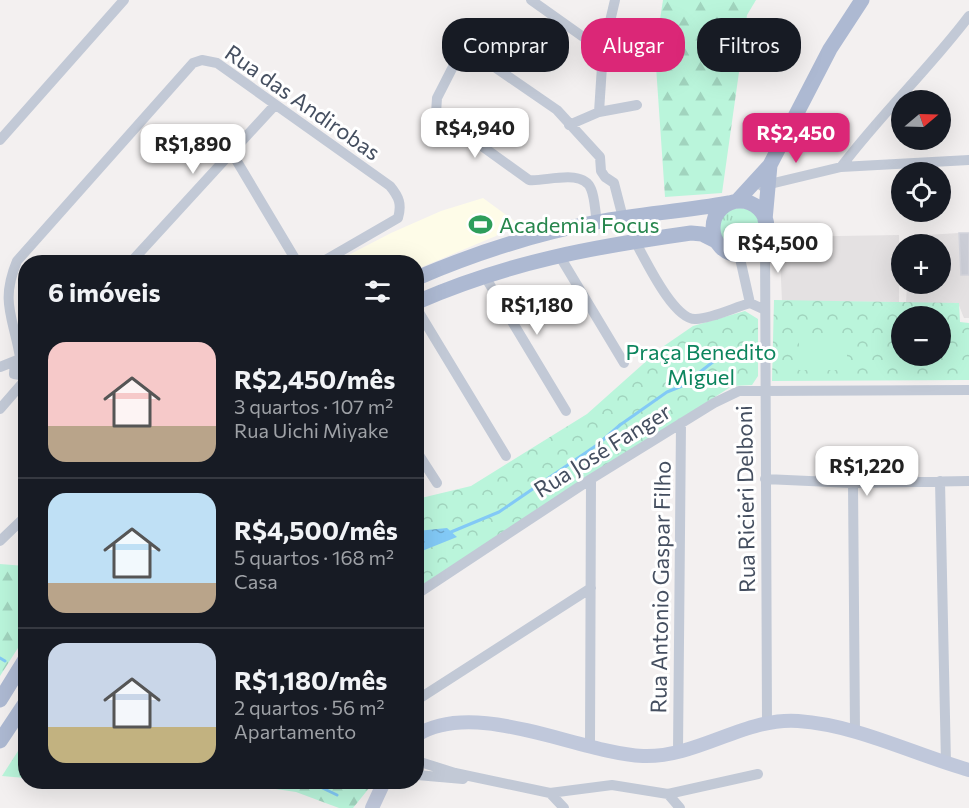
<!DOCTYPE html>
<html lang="pt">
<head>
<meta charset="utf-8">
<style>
	:root { --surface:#171b24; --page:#20242c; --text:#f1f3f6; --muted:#9ea1a6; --line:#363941; --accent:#db2777 }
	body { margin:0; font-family:Commissioner,sans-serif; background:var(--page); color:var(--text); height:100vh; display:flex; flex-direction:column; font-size:22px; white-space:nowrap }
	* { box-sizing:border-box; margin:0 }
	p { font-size:20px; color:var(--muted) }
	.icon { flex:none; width:33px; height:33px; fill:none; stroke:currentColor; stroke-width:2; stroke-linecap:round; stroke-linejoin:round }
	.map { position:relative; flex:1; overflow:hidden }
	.details { position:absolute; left:18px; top:255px; width:406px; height:534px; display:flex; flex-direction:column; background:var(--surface); border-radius:24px; box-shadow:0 6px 24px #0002 }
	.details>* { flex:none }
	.top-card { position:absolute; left:442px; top:18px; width:436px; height:54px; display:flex; gap:12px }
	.needle { width:39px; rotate:71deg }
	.buttons { position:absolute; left:891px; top:90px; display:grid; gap:12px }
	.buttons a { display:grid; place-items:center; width:60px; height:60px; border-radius:50%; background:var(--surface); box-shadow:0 6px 24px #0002; font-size:30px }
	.price { position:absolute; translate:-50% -51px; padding:0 14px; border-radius:12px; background:#fff; color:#222; font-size:20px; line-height:39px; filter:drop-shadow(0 2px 3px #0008) }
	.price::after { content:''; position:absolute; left:50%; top:36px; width:18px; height:14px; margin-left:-9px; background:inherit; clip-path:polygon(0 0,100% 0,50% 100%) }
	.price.current { background:var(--accent); color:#fff }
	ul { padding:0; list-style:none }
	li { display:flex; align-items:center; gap:18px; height:150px; padding:0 30px }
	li+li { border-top:2px solid var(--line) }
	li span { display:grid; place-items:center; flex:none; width:168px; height:120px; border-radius:18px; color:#555 }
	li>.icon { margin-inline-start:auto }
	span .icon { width:72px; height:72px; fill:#fffc; stroke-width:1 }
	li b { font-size:26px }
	h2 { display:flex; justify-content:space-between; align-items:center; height:72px; padding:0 30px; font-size:26px }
	.pill { padding:0 21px; border-radius:24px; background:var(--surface); box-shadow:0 6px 24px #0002; font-size:21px; line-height:54px }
	.pill.current { background:var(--accent); color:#fff }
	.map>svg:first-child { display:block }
	.commercial { fill:#fefce8 }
	.education { fill:#e4e1e2 }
	.grass { fill:url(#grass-tufts) }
	.forest { fill:url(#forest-firs) }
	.park { fill:url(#park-crowns); fill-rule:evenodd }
	.pitch { fill:#baf5db }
	.water { fill:url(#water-ripples) }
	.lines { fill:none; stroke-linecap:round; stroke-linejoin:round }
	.stream { stroke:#82c9f6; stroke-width:3 }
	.building { fill:#cbcdd6; stroke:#d3d4dc; stroke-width:1.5 }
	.minor { stroke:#c2c9d6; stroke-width:10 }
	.secondary { stroke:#c0c8db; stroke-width:14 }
	.primary { stroke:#adb9d2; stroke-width:15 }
	.labels { text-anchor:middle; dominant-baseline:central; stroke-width:6; stroke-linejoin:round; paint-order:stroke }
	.street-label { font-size:22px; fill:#454f60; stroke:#fff }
	.leisure-label { font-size:22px; fill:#27864d; stroke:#fff; text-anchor:start }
	.park-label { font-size:22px; fill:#0c855e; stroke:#fff }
</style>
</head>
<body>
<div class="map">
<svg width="969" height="808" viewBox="0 0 969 808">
	<defs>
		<pattern id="grass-tufts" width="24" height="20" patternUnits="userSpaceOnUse" patternTransform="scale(1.5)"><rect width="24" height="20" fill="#baf5db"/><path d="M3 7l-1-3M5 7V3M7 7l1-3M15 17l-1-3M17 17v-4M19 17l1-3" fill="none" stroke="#a1d4be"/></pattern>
		<pattern id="forest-firs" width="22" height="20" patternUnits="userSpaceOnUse" patternTransform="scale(1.5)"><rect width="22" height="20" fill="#baf5db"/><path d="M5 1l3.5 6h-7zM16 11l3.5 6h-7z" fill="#a1d4be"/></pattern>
		<pattern id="park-crowns" width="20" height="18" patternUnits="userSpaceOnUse" patternTransform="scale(1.5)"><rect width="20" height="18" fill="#baf5db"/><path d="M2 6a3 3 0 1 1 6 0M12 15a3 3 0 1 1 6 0" fill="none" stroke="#a1d4be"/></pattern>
		<pattern id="water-ripples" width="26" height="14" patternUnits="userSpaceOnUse" patternTransform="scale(1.5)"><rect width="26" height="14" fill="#82c9f6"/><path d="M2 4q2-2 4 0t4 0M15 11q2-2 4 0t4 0" fill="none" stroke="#6ca6cb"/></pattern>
	</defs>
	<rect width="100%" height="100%" fill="#f3f0f0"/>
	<path class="commercial" d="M483,198L516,222L496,236L417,269V262H335L391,233L441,211Z"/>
	<path class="education" d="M959,233L961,274L969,275V318H964L958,303H906L907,284H940V244H909V236Z
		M899,235V302L782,301L779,237Z"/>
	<path class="grass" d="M719 229a21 21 0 1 1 42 0a21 21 0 1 1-42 0Z"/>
	<path class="forest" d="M663,0H756L747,15L722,193L665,197L655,52Z
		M0,564L25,566V637L0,676Z
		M25,740V778L2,776Z
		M229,782H374L353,808H339L296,792Z"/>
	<path class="park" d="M774,300L959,303L960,322L969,323V380L772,381ZM902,316H940V356H902Z
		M745,311L758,319V376L752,385L732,386L417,589V499L471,486L587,414L661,348L693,326Z"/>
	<path class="pitch" d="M799,338H847V370H799Z"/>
	<path class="water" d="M447,528L457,537L417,553V531Z"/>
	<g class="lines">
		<path class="stream" d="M451,532L499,512L597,445L620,425L667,392L682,386L727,351
			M0,658L5,661
			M310,782L337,795"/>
	</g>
	<path class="building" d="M959,233H969V275H961Z"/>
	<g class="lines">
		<path class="minor" d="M531,0L603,51
			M470,50L466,54L460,53L458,45L462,41L468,42L470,50L557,110L600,157L601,171L605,177L614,183L623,218
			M460,53L437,98L436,113L529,180C545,182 583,168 591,189C595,198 595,212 597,222
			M599,112L603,51L615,0
			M569,125L599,112L637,105
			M0,140L124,0
			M232,153L297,262
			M841,167C881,114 929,69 969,16
			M762,186L841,167L969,160
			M765,237L767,724
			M635,241C645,259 674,321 696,319C713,318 733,308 750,303L763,309
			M739,254L750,303
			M559,255L624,363
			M131,262L275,105
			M484,275L566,411
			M417,309L506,456
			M25,355L15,361L14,374L26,376
			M20,357C13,316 0,302 17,261L193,63L202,60L217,63L390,186C399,197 402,204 398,218L322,262
			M0,367L15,361
			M0,409L26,379
			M417,452L437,483
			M765,479L853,483L969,481
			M940,481L946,764
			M853,483L855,732
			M0,541L26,516
			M417,594L591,479L714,403L739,391L969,390
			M417,700L591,588
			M590,745L591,479
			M678,751L681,423
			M417,761L455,773L550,793L612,785L668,794L758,774
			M417,775L463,779
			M550,793L564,808
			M668,794L680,808"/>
		<path class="secondary" d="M417,735C476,698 579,753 643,756C697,758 745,717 798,721C857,725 913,754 969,770
			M372,808L384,782"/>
		<path class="primary" d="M737,201L770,165L830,49L862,0
			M713 228a27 27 0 1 1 54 0a27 27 0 1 1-54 0Z
			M765,220L770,165
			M417,278C475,253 534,234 597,222C640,214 685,211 729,203
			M417,302C509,262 592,247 691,233L702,234L716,241
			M0,700L26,658
			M0,741L26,702"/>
	</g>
	<defs>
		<symbol id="stadium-bare" viewBox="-9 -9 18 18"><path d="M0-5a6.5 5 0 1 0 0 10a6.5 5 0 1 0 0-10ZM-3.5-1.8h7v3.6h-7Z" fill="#2e9e5b" stroke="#fff" stroke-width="2.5" paint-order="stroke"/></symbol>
	</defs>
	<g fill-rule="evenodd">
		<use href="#stadium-bare" x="464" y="208" width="33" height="33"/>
	</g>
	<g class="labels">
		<g class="street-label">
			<text transform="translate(303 102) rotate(35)">Rua das Andirobas</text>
			<text transform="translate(602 450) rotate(-32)">Rua José Fanger</text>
			<text transform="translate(745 499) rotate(-91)">Rua Ricieri Delboni</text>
			<text transform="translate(660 587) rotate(-89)">Rua Antonio Gaspar Filho</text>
		</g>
		<g class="leisure-label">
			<text x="499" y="224">Academia Focus</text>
		</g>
		<g class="park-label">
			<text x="701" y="351">Praça Benedito<tspan x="701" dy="25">Miguel</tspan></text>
		</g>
	</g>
</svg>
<div class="buttons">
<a><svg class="needle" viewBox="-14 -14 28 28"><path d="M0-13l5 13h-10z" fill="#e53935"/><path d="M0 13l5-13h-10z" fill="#9ea1a6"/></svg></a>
<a><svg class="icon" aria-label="locate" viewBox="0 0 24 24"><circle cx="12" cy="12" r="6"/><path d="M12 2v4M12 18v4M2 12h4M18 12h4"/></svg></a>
<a>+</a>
<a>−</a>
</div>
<b class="price" style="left:475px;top:159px">R$4,940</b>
<b class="price current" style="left:796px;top:164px">R$2,450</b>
<b class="price" style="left:193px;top:175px">R$1,890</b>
<b class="price" style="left:778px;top:274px">R$4,500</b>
<b class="price" style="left:537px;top:336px">R$1,180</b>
<b class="price" style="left:867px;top:497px">R$1,220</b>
<div class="top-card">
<a class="pill">Comprar</a>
<a class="pill current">Alugar</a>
<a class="pill">Filtros</a>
</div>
<section class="details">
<h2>6 imóveis<svg class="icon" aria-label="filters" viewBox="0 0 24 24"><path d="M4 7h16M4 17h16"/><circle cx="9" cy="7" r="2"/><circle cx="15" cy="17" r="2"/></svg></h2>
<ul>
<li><span style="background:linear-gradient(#f6c9c9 70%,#b9a48a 0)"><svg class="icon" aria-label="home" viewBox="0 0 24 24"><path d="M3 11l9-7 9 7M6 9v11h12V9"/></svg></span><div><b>R$2,450/mês</b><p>3 quartos · 107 m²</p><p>Rua Uichi Miyake</p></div></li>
<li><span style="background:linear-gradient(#bfe0f5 75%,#b9a48a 0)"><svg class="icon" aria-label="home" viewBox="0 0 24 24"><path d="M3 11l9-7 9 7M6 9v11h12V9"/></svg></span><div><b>R$4,500/mês</b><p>5 quartos · 168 m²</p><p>Casa</p></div></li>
<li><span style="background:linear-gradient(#c9d6e8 70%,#c2b280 0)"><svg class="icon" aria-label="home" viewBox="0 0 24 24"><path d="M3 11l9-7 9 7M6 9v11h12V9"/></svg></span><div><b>R$1,180/mês</b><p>2 quartos · 56 m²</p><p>Apartamento</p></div></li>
</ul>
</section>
</div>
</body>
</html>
